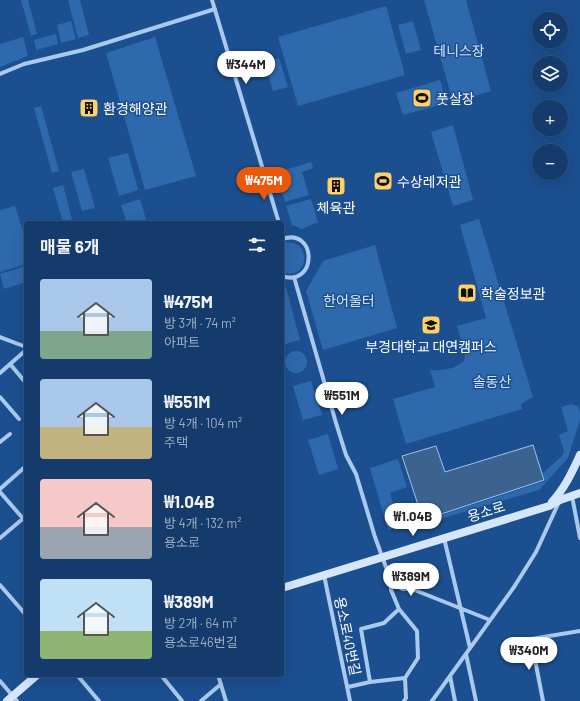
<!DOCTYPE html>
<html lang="ko">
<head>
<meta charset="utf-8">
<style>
	:root { --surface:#143b6b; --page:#1d4271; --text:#f1f3f6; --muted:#9dadc1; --line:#33557e; --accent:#ea580c }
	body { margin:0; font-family:Barlow,"Noto Sans KR",sans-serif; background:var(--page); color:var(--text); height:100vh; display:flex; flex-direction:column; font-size:15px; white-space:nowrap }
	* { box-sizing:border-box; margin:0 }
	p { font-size:13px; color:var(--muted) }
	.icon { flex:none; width:22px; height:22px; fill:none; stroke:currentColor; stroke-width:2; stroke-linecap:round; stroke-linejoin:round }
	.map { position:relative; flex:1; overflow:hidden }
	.panel { position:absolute; left:24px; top:221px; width:260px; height:456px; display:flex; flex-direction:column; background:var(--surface); border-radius:4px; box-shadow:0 4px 16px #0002,0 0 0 1px var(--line) }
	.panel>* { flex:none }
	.buttons { position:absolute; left:532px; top:12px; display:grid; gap:8px }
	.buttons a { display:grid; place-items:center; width:36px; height:36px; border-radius:50%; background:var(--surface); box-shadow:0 4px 16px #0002,0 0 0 1px var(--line); font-size:20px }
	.price { position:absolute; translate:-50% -34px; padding:0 9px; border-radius:14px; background:#fff; color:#222; font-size:13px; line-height:26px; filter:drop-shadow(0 1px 2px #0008) }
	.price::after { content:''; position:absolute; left:50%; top:24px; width:12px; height:9px; margin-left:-6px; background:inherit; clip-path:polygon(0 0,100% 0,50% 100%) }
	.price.selected { background:var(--accent); color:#fff }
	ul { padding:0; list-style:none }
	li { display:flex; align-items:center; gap:12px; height:100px; padding:0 16px }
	li span { display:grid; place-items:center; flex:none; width:112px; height:80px; border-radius:4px; color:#555 }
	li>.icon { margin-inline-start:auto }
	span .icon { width:48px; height:48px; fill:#fffc; stroke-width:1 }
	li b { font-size:17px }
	h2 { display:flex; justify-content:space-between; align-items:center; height:48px; padding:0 16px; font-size:17px }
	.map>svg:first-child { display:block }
	.green { fill:#2e69ad }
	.water { fill:#3c6290; stroke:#9cc4f0 }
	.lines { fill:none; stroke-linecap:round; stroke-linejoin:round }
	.street { stroke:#a9c9ee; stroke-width:4 }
	.secondary { stroke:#d6e6fa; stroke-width:8 }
	.labels { text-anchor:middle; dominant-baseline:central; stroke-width:3; stroke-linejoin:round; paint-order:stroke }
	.park-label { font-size:14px; fill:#cfe3fa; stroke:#1b4f8f }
	.poi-label { font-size:14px; fill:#fff; stroke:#1b4f8f; text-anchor:start }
	.street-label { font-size:14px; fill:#fff; stroke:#1b4f8f }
</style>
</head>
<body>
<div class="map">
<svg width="580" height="701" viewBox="0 0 580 701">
	<rect width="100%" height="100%" fill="#1b4f8f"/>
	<path class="green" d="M21,0H28L37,34L31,36Z
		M68,0H80L89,35L78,38Z
		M424,0H466L491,91L453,102Z
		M386,6L405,75L298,106L278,37Z
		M71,21L76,39L61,43L57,25Z
		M413,21L421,50L406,54L398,25Z
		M56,34L58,44L36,50L34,40Z
		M23,37L28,56L0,67V44Z
		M155,37L196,176L145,190L106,53Z
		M279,58L288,87L273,91L265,63Z
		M440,80L447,103L403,115L396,93Z
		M41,106L59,171L52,173L34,108Z
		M453,125L473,200L453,206L431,132Z
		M128,153L138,190L119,196L108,158Z
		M311,162L313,168L302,172L309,195L285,202L276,173Z
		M84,169L95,208L82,211L71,172Z
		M63,185L73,223H63L53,188Z
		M140,199L147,223H127L121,205Z
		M311,199L318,222L302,229L292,225L286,206Z
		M15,206L26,241V264L0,272V210Z
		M479,219L533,397L521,404L522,409L406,444L393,399L435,387L430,370C443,371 454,369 464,361L465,353L457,326L486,318L460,225Z
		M287,242C315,243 306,282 282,272V244Z
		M375,245L397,328L323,350L306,291L323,261Z
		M26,266V282L4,289L0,274Z
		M282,285L286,287L300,340L282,345Z
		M285 362a11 11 0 1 1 22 0a11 11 0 1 1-22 0Z
		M311,381L322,415L303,420L293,386Z
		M571,404L578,406L580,412V420L568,458L539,490L430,522L429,519L545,481L543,473L562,456L564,451L559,435L568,431L561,407Z
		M328,434L338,469L319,475L308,440Z
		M398,459L407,487L390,493L400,527L388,530L370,468Z"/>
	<path class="water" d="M533,445L544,480L423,520L402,456L436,446L445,472Z"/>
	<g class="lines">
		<path class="street" d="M212,0L279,223
			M0,74L24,64L83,50L215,9
			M282,239C318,227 317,288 282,276
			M294,277L336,423L346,455L356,474L375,537L391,581V590L399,609L417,631L418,658L405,678L406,698L404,701
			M0,337L26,347
			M10,364L26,383
			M0,373L26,350
			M0,397L19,419
			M0,442L10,434
			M0,489L26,466
			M0,492L26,522
			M572,496L580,538
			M0,538L26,516
			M444,538L470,648
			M324,575L350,701
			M391,581L402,589H412L490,620
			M0,585L26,615
			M466,654L476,701
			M77,675L99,701
			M161,675L182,701
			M218,675L226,701
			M450,676L455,701
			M0,681L17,701
			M370,682L361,629L384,623L399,609
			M348,687L370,682L405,678
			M201,701L221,684
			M432,701L514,587L536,552L559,502
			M543,701L531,639L580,631"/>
		<path class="secondary" d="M552,502C565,488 572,472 580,455
			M282,588L549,506L560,500L580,493
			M7,701L37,675"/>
	</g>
	<defs>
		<symbol id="stadium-square" viewBox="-11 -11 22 22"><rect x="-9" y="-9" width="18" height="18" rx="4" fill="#ffd166" stroke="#1b4f8f"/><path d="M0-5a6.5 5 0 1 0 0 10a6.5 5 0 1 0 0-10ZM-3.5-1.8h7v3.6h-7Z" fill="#111"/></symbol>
		<symbol id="building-square" viewBox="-11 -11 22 22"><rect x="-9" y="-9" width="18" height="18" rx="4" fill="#ffd166" stroke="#1b4f8f"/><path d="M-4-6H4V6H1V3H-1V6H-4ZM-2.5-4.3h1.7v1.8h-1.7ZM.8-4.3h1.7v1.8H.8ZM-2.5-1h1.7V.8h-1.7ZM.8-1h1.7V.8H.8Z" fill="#111"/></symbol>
		<symbol id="library-square" viewBox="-11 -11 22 22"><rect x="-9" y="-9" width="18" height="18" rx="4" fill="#ffd166" stroke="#1b4f8f"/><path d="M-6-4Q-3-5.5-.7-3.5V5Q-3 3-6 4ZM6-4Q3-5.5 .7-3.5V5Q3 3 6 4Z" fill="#111"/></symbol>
		<symbol id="university-square" viewBox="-11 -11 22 22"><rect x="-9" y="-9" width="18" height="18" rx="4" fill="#ffd166" stroke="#1b4f8f"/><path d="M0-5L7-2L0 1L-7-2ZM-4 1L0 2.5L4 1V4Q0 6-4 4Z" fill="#111"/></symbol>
	</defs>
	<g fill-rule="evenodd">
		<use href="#stadium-square" x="411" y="87" width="22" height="22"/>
		<use href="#building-square" x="78" y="97" width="22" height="22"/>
		<use href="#stadium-square" x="372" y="170" width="22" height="22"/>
		<use href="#building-square" x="325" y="175" width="22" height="22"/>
		<use href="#library-square" x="456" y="282" width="22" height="22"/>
		<use href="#university-square" x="420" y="314" width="22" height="22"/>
	</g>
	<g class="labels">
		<g class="park-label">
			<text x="459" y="50">테니스장</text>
			<text x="349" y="300">한어울터</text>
			<text x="492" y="381">솔동산</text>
		</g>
		<g class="poi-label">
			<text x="436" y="98">풋살장</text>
			<text x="103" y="108">환경해양관</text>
			<text x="397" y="181">수상레저관</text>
			<text x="336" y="207" text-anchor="middle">체육관</text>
			<text x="481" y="293">학술정보관</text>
			<text x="431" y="346" text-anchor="middle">부경대학교 대연캠퍼스</text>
		</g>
		<g class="street-label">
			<text transform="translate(486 511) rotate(-17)">용소로</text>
			<text transform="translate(348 636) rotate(78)">용소로40번길</text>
		</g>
	</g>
</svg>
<div class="buttons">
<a><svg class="icon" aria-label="locate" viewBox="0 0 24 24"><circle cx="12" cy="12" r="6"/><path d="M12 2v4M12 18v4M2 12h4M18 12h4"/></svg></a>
<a><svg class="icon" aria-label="layers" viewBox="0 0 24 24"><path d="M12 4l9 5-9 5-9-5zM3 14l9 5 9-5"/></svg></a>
<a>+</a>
<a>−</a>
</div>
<b class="price" style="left:246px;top:85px">₩344M</b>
<b class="price selected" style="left:264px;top:201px">₩475M</b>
<b class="price" style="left:342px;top:416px">₩551M</b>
<b class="price" style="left:413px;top:537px">₩1.04B</b>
<b class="price" style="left:411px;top:597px">₩389M</b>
<b class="price" style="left:529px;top:671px">₩340M</b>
<section class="panel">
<h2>매물 6개<svg class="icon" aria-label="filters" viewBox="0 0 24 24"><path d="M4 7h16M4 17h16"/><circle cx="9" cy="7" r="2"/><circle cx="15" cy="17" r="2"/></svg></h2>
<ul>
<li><span style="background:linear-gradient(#a9c7e8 65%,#7fa58c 0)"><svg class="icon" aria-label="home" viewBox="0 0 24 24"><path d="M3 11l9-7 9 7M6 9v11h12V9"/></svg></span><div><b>₩475M</b><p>방 3개 · 74 m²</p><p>아파트</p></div></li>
<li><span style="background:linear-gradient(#a9c7e8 60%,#c2b280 0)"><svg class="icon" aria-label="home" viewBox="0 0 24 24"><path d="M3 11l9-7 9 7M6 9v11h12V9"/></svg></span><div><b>₩551M</b><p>방 4개 · 104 m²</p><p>주택</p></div></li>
<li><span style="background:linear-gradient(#f6c9c9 60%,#9aa5b1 0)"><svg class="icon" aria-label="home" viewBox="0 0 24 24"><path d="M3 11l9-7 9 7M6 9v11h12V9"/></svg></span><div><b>₩1.04B</b><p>방 4개 · 132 m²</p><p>용소로</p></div></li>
<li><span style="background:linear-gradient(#bfe0f5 65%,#8fb573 0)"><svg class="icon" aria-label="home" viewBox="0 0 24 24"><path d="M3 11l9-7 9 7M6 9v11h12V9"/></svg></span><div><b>₩389M</b><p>방 2개 · 64 m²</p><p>용소로46번길</p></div></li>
</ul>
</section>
</div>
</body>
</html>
